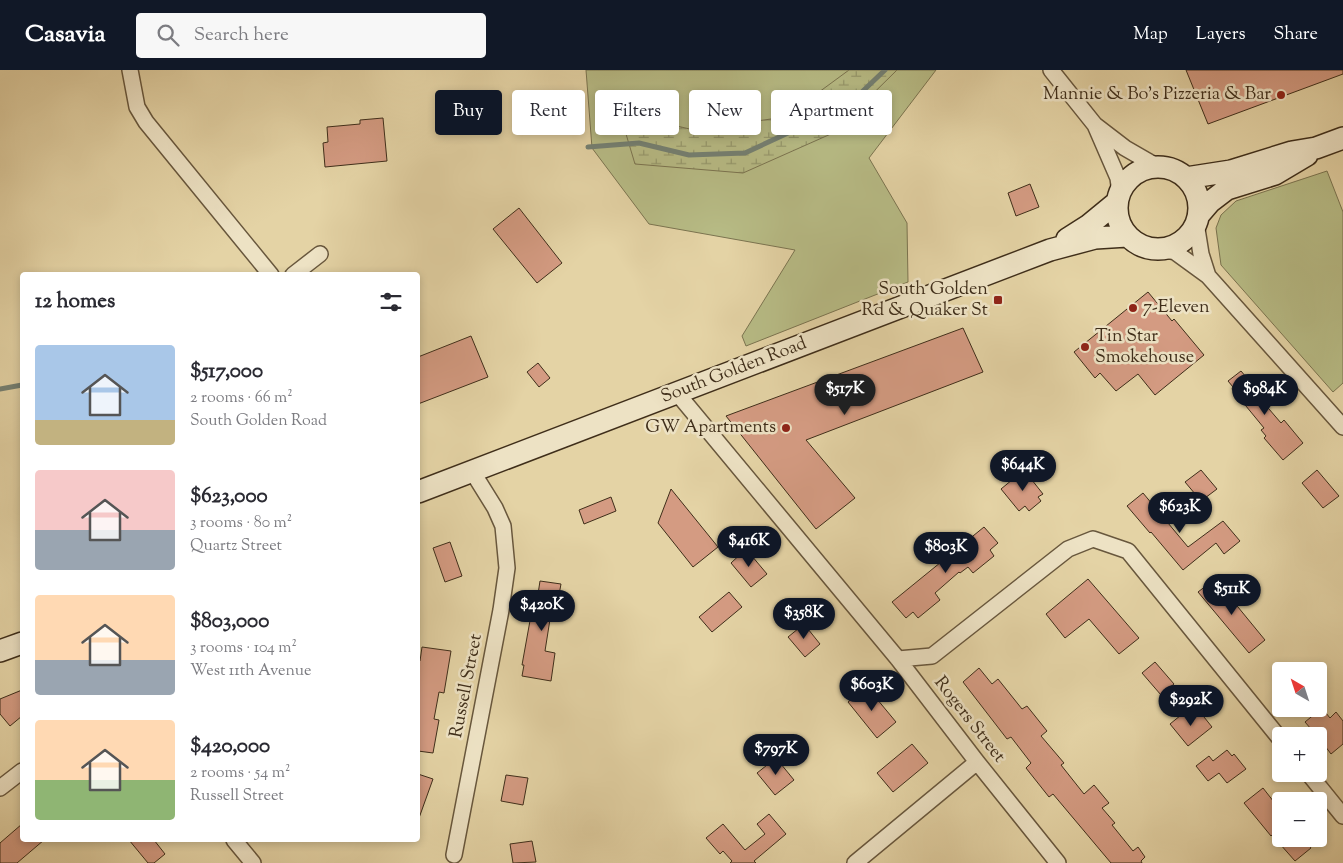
<!DOCTYPE html>
<html lang="en">
<head>
<meta charset="utf-8">
<style>
	:root { --surface:#fff; --page:#f7f7f7; --text:#2b2b33; --muted:#7c7c81; --accent:#111827 }
	body { margin:0; font-family:"Sorts Mill Goudy",serif; background:var(--page); color:var(--text); height:100vh; display:flex; flex-direction:column; font-size:19px; white-space:nowrap }
	* { box-sizing:border-box; margin:0 }
	p { font-size:16px; color:var(--muted) }
	.icon { flex:none; width:28px; height:28px; fill:none; stroke:currentColor; stroke-width:2; stroke-linecap:round; stroke-linejoin:round }
	.map { position:relative; flex:1; overflow:hidden }
	.side { position:absolute; left:20px; top:202px; width:400px; height:570px; display:flex; flex-direction:column; background:var(--surface); border-radius:5px; box-shadow:0 2px 8px #0003 }
	.side>* { flex:none }
	.top-card { position:absolute; left:435px; top:20px; width:475px; height:45px; display:flex; gap:10px }
	.needle { width:32px; rotate:321deg }
	.buttons { position:absolute; left:1272px; top:592px; display:grid; gap:10px }
	.buttons a { display:grid; place-items:center; width:55px; height:55px; border-radius:5px; background:var(--surface); box-shadow:0 2px 8px #0003; font-size:25px }
	.price { position:absolute; translate:-50% -42px; padding:0 11px; border-radius:18px; background:var(--accent); color:#fff; font-size:16px; line-height:32px; filter:drop-shadow(0 1px 2px #0008) }
	.price::after { content:''; position:absolute; left:50%; top:30px; width:15px; height:11px; margin-left:-8px; background:inherit; clip-path:polygon(0 0,100% 0,50% 100%) }
	.price.on { background:#222; color:#fff }
	ul { padding:0; list-style:none }
	li { display:flex; align-items:center; gap:15px; height:125px; padding:0 15px }
	li span { display:grid; place-items:center; flex:none; width:140px; height:100px; border-radius:5px; color:#555 }
	li>.icon { margin-inline-start:auto }
	span .icon { width:60px; height:60px; fill:#fffc; stroke-width:1 }
	li b { font-size:21px }
	h2 { display:flex; justify-content:space-between; align-items:center; height:60px; padding:0 15px; font-size:21px }
	.pill { padding:0 18px; border-radius:5px; background:var(--surface); box-shadow:0 2px 8px #0003; font-size:18px; line-height:45px }
	.pill.on { background:var(--accent); color:#fff }
	header { display:flex; align-items:center; gap:30px; box-sizing:border-box; height:70px; padding:0 25px; background:var(--accent); color:#fff }
	header strong { font-size:24px }
	nav { display:flex; gap:28px; margin-inline-start:auto; font-size:18px }
	.search { width:350px; height:45px; background:var(--page); display:flex; align-items:center; gap:12px; box-sizing:border-box; padding:0 18px; border-radius:5px; color:var(--muted); font-size:19px }
	.map>svg:first-child { display:block }
	.green { fill:#b7bb85; stroke:#7b7450 }
	.wetland { fill:url(#wetland-marsh); stroke:#7b7450 }
	.lines { fill:none; stroke-linecap:round; stroke-linejoin:round }
	.stream { stroke:#748073; stroke-width:5 }
	.building { fill:#d49b82; stroke:#3f2e1a }
	.minor-casing { stroke:#68573d; stroke-width:18 }
	.secondary-casing { stroke:#3f2e1a; stroke-width:24 }
	.minor { stroke:#ede2c4; stroke-width:15 }
	.secondary { stroke:#ede2c4; stroke-width:21 }
	.poi-dot { fill:#8f2418; stroke:#ede2c4; stroke-width:2 }
	.labels { text-anchor:middle; dominant-baseline:central; stroke-width:5; stroke-linejoin:round; paint-order:stroke }
	.poi-label { font-size:18px; fill:#3f2e1a; stroke:#ede2c4; text-anchor:end }
	.street-label { font-size:18px; fill:#3f2e1a; stroke:#ede2c4 }
</style>
</head>
<body>
<header>
<strong>Casavia</strong>
<div class="search"><svg class="icon" aria-label="search" viewBox="0 0 24 24"><circle cx="10" cy="10" r="6"/><path d="M15 15l6 6"/></svg>Search here</div>
<nav><a>Map</a><a>Layers</a><a>Share</a></nav>
</header>
<div class="map">
<svg width="1343" height="793" viewBox="0 0 1343 793">
	<defs>
		<pattern id="wetland-marsh" width="20" height="14" patternUnits="userSpaceOnUse" patternTransform="scale(1.25)"><rect width="20" height="14" fill="#b7bb85"/><path d="M1 5h8M5 5V1M11 12h8M15 12V8" fill="none" stroke="#96986c"/></pattern>
	</defs>
	<rect width="100%" height="100%" fill="#e4d3a5"/>
	<filter id="stains"><feTurbulence type="fractalNoise" baseFrequency=".004" numOctaves="4"/><feColorMatrix values="0 0 0 0 .2 0 0 0 0 .09 0 0 0 0 .02 0 0 0 .5 -.17"/></filter>
	<radialGradient id="worn" r=".72"><stop offset=".6" stop-color="#630" stop-opacity="0"/><stop offset="1" stop-color="#630" stop-opacity=".3"/></radialGradient>
	<path class="green" d="M586,0H936L869,88L907,153L908,212L746,276L742,266L795,180L649,154L592,78Z
		M1327,101L1343,142V313L1333,322L1221,195L1216,158L1221,145L1236,131Z"/>
	<path class="wetland" d="M849,0H897L833,63L743,103L635,94L623,54L638,47L694,60L785,47Z"/>
	<g class="lines">
		<path class="stream" d="M588,77L639,73L689,85L745,83L816,50L844,39L885,0
			M0,319L22,315"/>
	</g>
	<path class="building" d="M1186,0H1343V4L1208,54Z
		M383,48L387,91L325,97L323,73L328,72L327,57L360,54V50Z
		M1030,114L1039,137L1016,146L1008,123Z
		M519,138L562,193L537,213L493,159Z
		M1148,222L1172,251L1174,249L1204,285L1155,325L1138,304L1116,321L1100,303L1095,308L1074,282Z
		M963,258L983,302L806,370L855,428L816,459L726,346Z
		M471,266L488,307L418,334V287Z
		M538,293L550,308L539,317L527,302Z
		M1241,301L1246,307L1249,304L1268,328L1263,332L1281,353L1284,350L1303,373L1283,390L1264,368L1266,366L1261,360L1264,358L1232,319L1233,317L1228,311Z
		M1024,400L1043,424L1038,427L1041,431L1029,441L1025,436L1019,441L1001,419Z
		M1201,400L1217,419L1201,431L1185,412Z
		M1317,400L1339,426L1323,438L1302,413Z
		M671,419L718,477L693,497L658,453Z
		M1143,423L1188,477L1223,451L1240,471L1224,484L1216,473L1183,500L1151,462L1150,463L1127,436Z
		M611,427L616,441L584,454L579,440Z
		M984,457L998,473L990,480L994,486L973,503L968,497L960,503L959,502L935,523L940,530L918,548L913,542L906,548L892,532Z
		M450,472L462,506L445,512L433,478Z
		M746,479L767,504L751,517L731,493Z
		M1088,509L1139,568L1119,584L1089,549L1065,568L1046,544Z
		M1215,509L1265,570L1249,583L1198,522Z
		M540,511L561,514L558,530L567,532L565,545L551,543L545,581L555,583L551,611L522,606L524,595H522L535,523L538,524Z
		M729,522L742,537L712,562L699,547Z
		M804,554L820,574L805,587L788,567Z
		M422,577L451,581L444,623L439,622L434,649L439,650L433,683L418,681V591H420Z
		M1155,592L1174,614L1161,625L1142,603Z
		M979,598L992,614L998,609L1022,639L1027,636L1047,661L1041,666L1064,693L1061,695L1084,724L1094,715L1109,733L1102,738L1115,753L1112,755L1133,781L1138,777L1145,787L1141,791L1142,793H1111L1053,724L1049,727L1026,698L1031,693L1011,667L1007,669L963,612Z
		M867,617L896,652L877,668L848,632Z
		M22,620V646L10,656L0,644V629Z
		M1322,638L1330,648L1336,642L1343,651V674L1331,684L1319,668V666H1317L1305,652Z
		M1186,641L1192,649L1200,642L1212,657L1188,676L1170,654Z
		M912,674L928,693L893,722L877,703Z
		M1227,680L1232,686L1234,684L1246,699L1227,713L1219,703L1208,711L1196,696L1209,686L1213,691Z
		M776,688L794,710L775,725L757,703Z
		M418,704L433,709L419,748H418Z
		M506,705L528,708L523,735L501,731Z
		M1263,718L1281,741V769H1304L1311,778L1295,791L1272,765L1271,766L1244,733Z
		M769,744L786,764L754,791L756,793H730L732,791L723,781L720,784L706,768L723,754L745,780L765,764L757,754Z
		M22,754V770H44L17,793H0V773Z
		M129,770H154L165,784L154,793H148Z
		M532,771L536,792L513,793L510,774Z"/>
	<g class="lines">
		<defs>
			<path id="minor" d="M130,0L137,37L146,52L271,205
				M1051,0L1095,55
				M1120,123L1118,108L1095,55L1125,78L1158,97
				M1162,179L1175,182L1208,206L1201,184L1196,153
				M293,205L320,184
				M1208,206L1343,357
				M677,323L898,589L977,692L1058,793
				M898,589L932,586L1068,479L1093,469L1128,481L1281,670
				M1309,704L1343,746
				M0,718L22,701
				M234,770L253,793
				M454,785L501,540L507,498L503,456L495,438L472,401
				M855,793L977,692"/>
			<path id="secondary" d="M1117 138a41 41 0 1 1 82 0a41 41 0 1 1-82 0Z
				M1186,108L1231,101L1292,82L1316,78L1343,68
				M1198,146L1210,132L1227,119L1275,104L1307,85
				M1067,169L1089,155L1117,132
				M418,422L1050,180L1095,168L1127,166
				M0,581L22,573"/>
		</defs>
		<use href="#minor" class="minor-casing"/>
		<use href="#secondary" class="secondary-casing"/>
		<use href="#minor" class="minor"/>
		<use href="#secondary" class="secondary"/>
	</g>
	<g class="poi-dot">
		<circle cx="1281" cy="25" r="5"/>
		<rect x="993" y="225" width="10" height="10" rx="2.5"/>
		<circle cx="1133" cy="238" r="5"/>
		<circle cx="1085" cy="277" r="5"/>
		<circle cx="786" cy="358" r="5"/>
	</g>
	<g class="labels">
		<g class="poi-label">
			<text x="1271" y="25">Mannie &amp; Bo's Pizzeria &amp; Bar</text>
			<text x="988" y="220">South Golden<tspan x="988" dy="21">Rd &amp; Quaker St</tspan></text>
			<text x="1143" y="238" text-anchor="start">7-Eleven</text>
			<text x="1095" y="267" text-anchor="start">Tin Star<tspan x="1095" dy="21">Smokehouse</tspan></text>
			<text x="776" y="358">GW Apartments</text>
		</g>
		<g class="street-label">
			<text transform="translate(734 301) rotate(-21)">South Golden Road</text>
			<text transform="translate(467 616) rotate(-79)">Russell Street</text>
			<text transform="translate(969 650) rotate(52)">Rogers Street</text>
		</g>
	</g>
	<rect width="100%" height="100%" filter="url(#stains)"/>
	<rect width="100%" height="100%" fill="url(#worn)"/>
</svg>
<div class="buttons">
<a><svg class="needle" viewBox="-14 -14 28 28"><path d="M0-13l5 13h-10z" fill="#e53935"/><path d="M0 13l5-13h-10z" fill="#7c7c81"/></svg></a>
<a>+</a>
<a>−</a>
</div>
<b class="price on" style="left:845px;top:346px">$517K</b>
<b class="price" style="left:1265px;top:346px">$984K</b>
<b class="price" style="left:1023px;top:422px">$644K</b>
<b class="price" style="left:1180px;top:464px">$623K</b>
<b class="price" style="left:749px;top:498px">$416K</b>
<b class="price" style="left:946px;top:504px">$803K</b>
<b class="price" style="left:1232px;top:546px">$511K</b>
<b class="price" style="left:542px;top:562px">$420K</b>
<b class="price" style="left:804px;top:570px">$358K</b>
<b class="price" style="left:872px;top:642px">$603K</b>
<b class="price" style="left:1191px;top:657px">$292K</b>
<b class="price" style="left:776px;top:706px">$797K</b>
<div class="top-card">
<a class="pill on">Buy</a>
<a class="pill">Rent</a>
<a class="pill">Filters</a>
<a class="pill">New</a>
<a class="pill">Apartment</a>
</div>
<section class="side">
<h2>12 homes<svg class="icon" aria-label="filters" viewBox="0 0 24 24"><path d="M4 7h16M4 17h16"/><circle cx="9" cy="7" r="2"/><circle cx="15" cy="17" r="2"/></svg></h2>
<ul>
<li><span style="background:linear-gradient(#a9c7e8 75%,#c2b280 0)"><svg class="icon" aria-label="home" viewBox="0 0 24 24"><path d="M3 11l9-7 9 7M6 9v11h12V9"/></svg></span><div><b>$517,000</b><p>2 rooms · 66 m²</p><p>South Golden Road</p></div></li>
<li><span style="background:linear-gradient(#f6c9c9 60%,#9aa5b1 0)"><svg class="icon" aria-label="home" viewBox="0 0 24 24"><path d="M3 11l9-7 9 7M6 9v11h12V9"/></svg></span><div><b>$623,000</b><p>3 rooms · 80 m²</p><p>Quartz Street</p></div></li>
<li><span style="background:linear-gradient(#ffd9b3 65%,#9aa5b1 0)"><svg class="icon" aria-label="home" viewBox="0 0 24 24"><path d="M3 11l9-7 9 7M6 9v11h12V9"/></svg></span><div><b>$803,000</b><p>3 rooms · 104 m²</p><p>West 11th Avenue</p></div></li>
<li><span style="background:linear-gradient(#ffd9b3 60%,#8fb573 0)"><svg class="icon" aria-label="home" viewBox="0 0 24 24"><path d="M3 11l9-7 9 7M6 9v11h12V9"/></svg></span><div><b>$420,000</b><p>2 rooms · 54 m²</p><p>Russell Street</p></div></li>
</ul>
</section>
</div>
</body>
</html>
